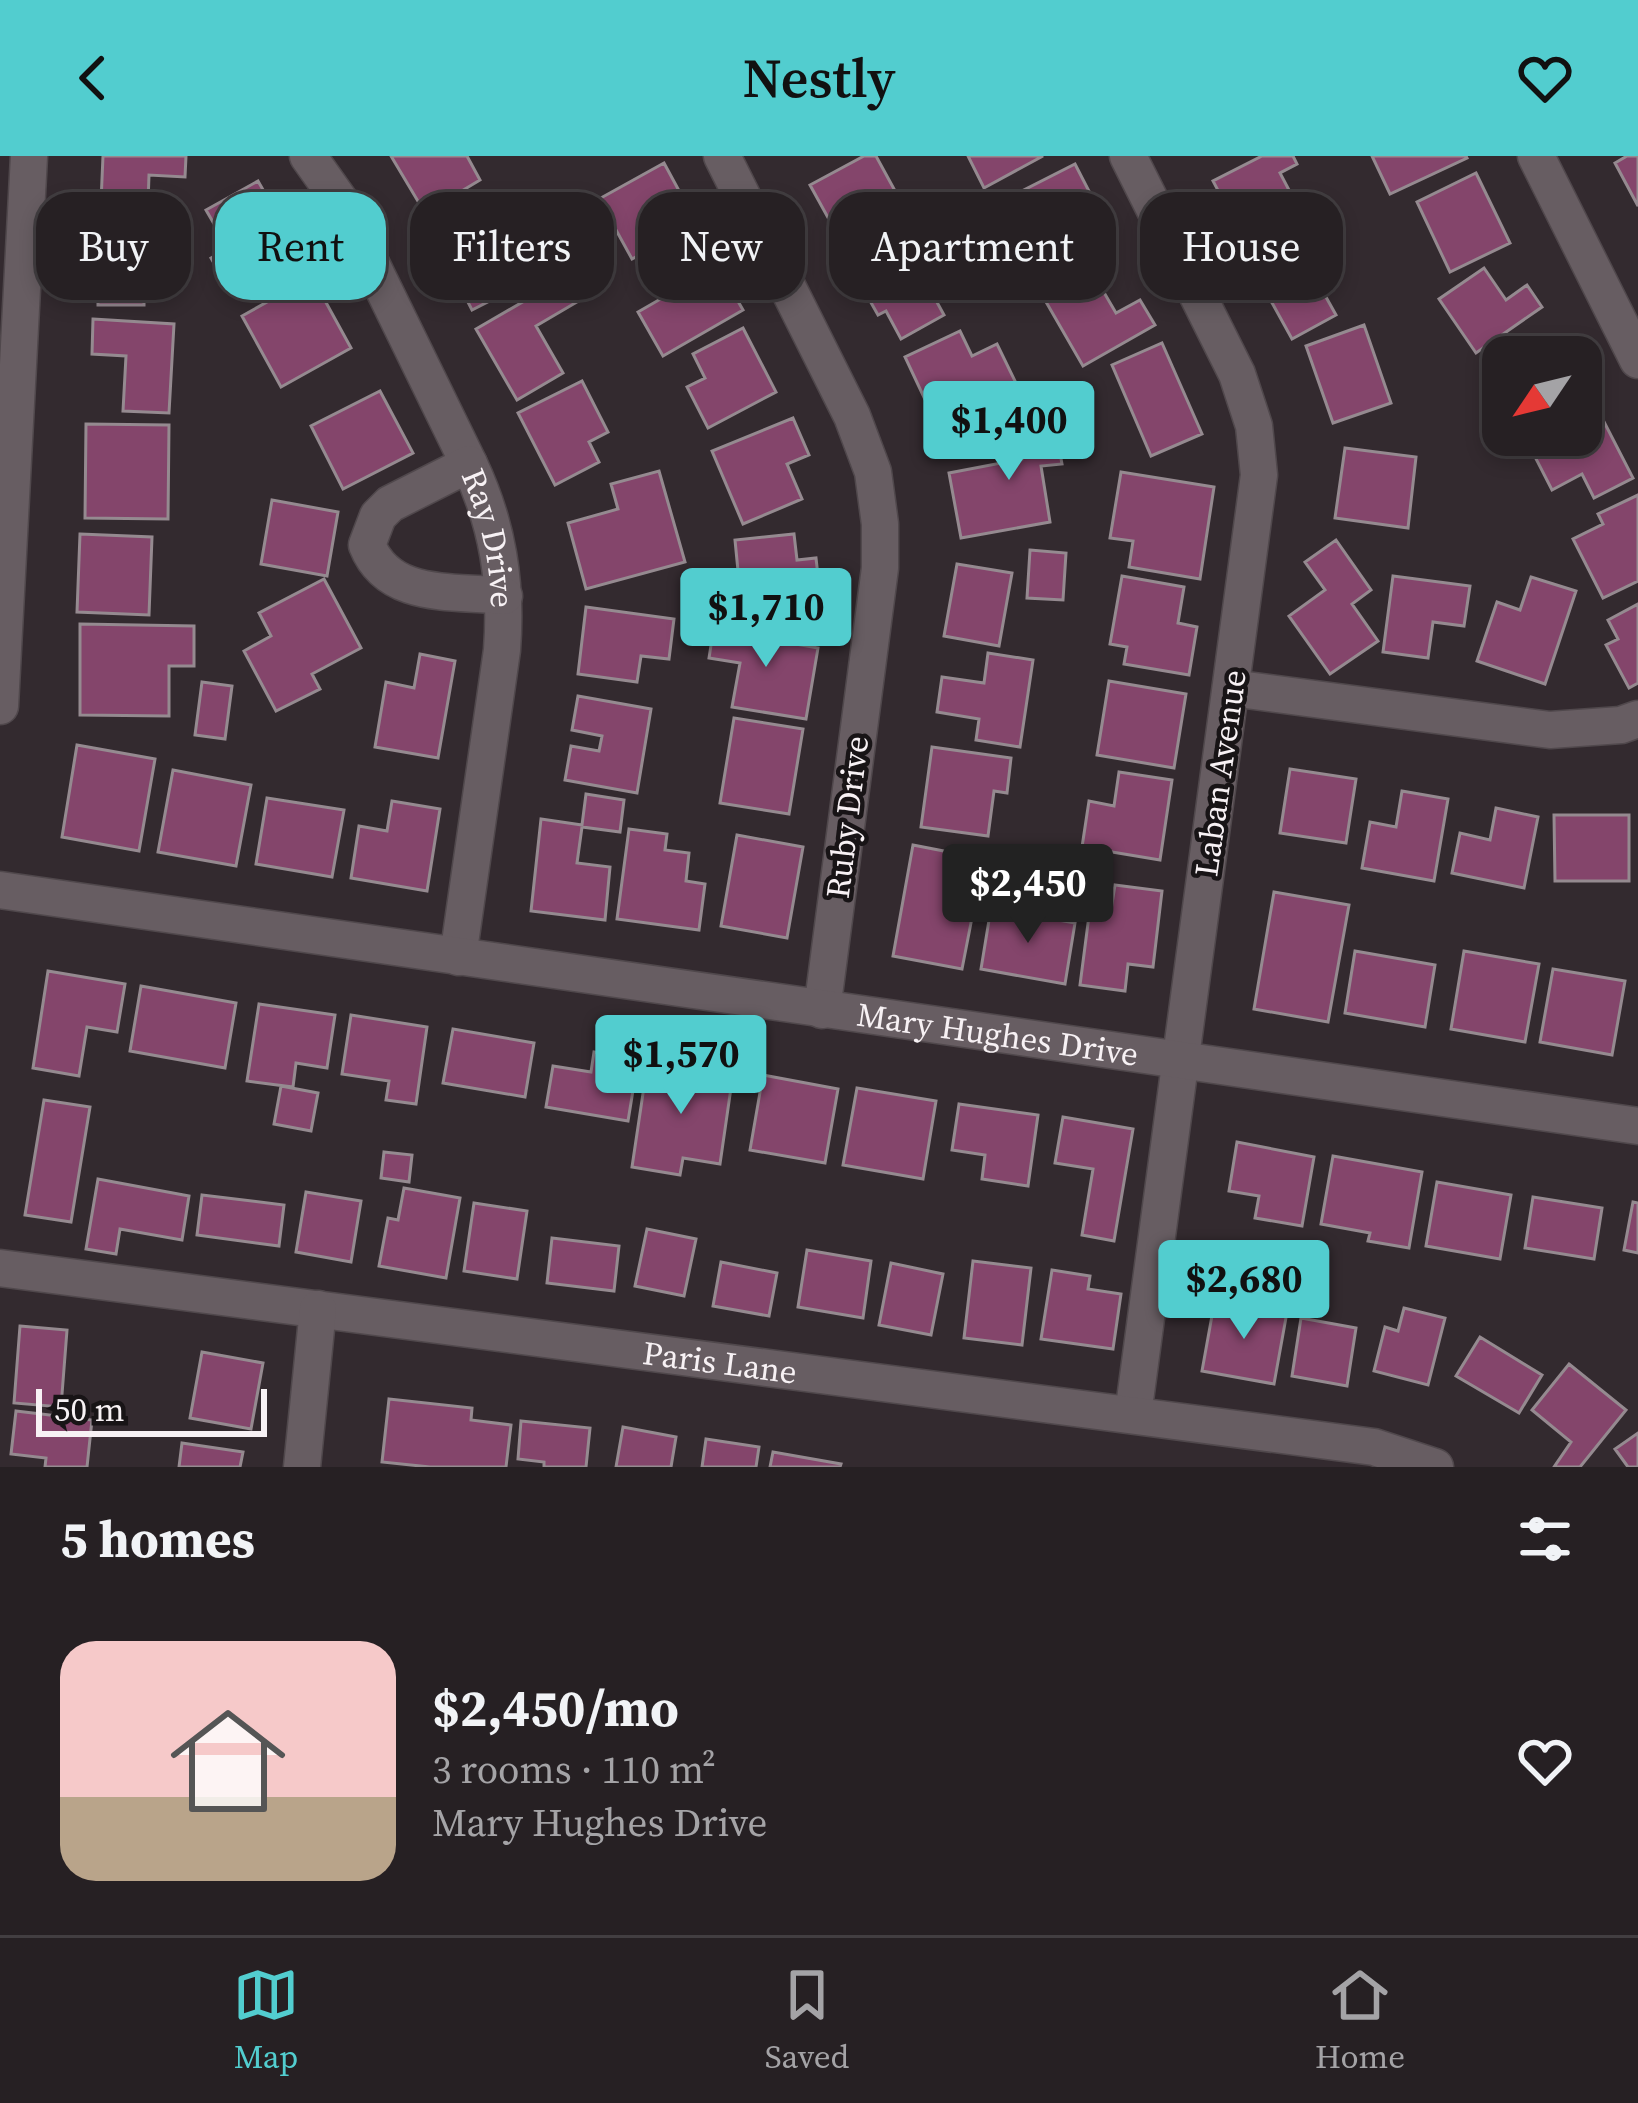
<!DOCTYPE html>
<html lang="en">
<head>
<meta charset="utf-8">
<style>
	:root { --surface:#262023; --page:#322d30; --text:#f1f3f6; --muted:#a4a3a6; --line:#423e41; --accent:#52cdcf }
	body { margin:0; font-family:"Source Serif 4",serif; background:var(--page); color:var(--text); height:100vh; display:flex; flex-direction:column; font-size:45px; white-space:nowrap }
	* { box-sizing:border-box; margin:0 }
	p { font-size:39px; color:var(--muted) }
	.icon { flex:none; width:66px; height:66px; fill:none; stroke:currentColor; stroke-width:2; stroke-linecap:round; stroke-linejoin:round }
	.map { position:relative; height:1311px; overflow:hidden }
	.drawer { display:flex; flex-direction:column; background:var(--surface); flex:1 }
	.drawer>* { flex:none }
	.hud { position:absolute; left:36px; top:36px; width:1566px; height:108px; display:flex; gap:24px }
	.needle { width:78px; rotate:235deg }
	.buttons { position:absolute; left:1482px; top:180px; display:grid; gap:24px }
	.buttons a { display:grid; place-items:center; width:120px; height:120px; border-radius:24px; background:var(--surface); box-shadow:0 6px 18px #0003,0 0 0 3px var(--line); font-size:60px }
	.scale { position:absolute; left:36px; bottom:30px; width:231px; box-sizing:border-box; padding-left:12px; border:6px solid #f7f1f4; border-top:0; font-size:33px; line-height:42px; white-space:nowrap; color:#f7f1f4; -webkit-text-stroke:9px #181416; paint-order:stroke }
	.price { position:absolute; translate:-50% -102px; padding:0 27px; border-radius:12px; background:var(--accent); color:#111; font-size:39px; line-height:78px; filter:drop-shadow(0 3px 6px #0008) }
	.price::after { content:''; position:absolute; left:50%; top:72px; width:36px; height:27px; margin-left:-18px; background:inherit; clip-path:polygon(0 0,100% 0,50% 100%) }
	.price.on { background:#222; color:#fff }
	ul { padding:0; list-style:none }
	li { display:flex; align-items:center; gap:36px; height:300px; padding:0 60px }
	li+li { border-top:3px solid var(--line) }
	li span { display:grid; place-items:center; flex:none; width:336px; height:240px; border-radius:36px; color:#555 }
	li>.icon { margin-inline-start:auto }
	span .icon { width:144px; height:144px; fill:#fffc; stroke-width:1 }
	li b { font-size:51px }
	h2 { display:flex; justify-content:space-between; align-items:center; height:144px; padding:0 60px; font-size:51px }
	.chip { padding:0 42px; border-radius:36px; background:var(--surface); box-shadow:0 6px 18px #0003,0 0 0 3px var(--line); font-size:42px; line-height:108px }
	.chip.on { background:var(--accent); color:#111 }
	header { display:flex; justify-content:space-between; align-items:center; height:156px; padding:0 60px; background:var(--accent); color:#111; font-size:54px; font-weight:600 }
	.tabs { display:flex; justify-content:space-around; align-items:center; height:168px; border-top:3px solid var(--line); background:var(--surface); font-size:33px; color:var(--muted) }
	.tabs a { display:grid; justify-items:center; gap:6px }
	.tabs .on { color:var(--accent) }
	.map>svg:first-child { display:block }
	.building { fill:#84456b; stroke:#958a90; stroke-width:3 }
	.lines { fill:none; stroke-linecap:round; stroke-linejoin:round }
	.minor-casing { stroke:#50484c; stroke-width:39 }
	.minor { stroke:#675d62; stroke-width:36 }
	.labels { text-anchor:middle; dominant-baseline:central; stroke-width:9; stroke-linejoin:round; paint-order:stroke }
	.street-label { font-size:33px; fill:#f7f1f4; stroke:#181416 }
</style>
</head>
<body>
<header><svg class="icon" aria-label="back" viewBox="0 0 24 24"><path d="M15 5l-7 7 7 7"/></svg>Nestly<svg class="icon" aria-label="heart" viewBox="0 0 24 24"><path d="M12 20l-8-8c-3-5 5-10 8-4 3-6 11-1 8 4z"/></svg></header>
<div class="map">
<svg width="1638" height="1311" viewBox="0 0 1638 1311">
	<rect width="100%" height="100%" fill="#332a2f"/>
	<path class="building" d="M103,0H186L185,21L149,19L148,48L101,46Z
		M391,0H467L480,24L425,57Z
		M864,0H876L906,55L887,66L890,72L847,96L810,29Z
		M968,0H1043L984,32Z
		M1262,0H1293L1297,8L1280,17L1290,36L1277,43L1292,71L1249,93L1213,25Z
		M1372,0H1466L1467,2L1390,38Z
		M1627,0H1638V50L1615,7Z
		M664,7L697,68L632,103L599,43Z
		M1075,8L1109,74L1035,111L1014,70L1032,61L1020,36Z
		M1476,17L1510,87L1450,116L1417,46Z
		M258,25L311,118L263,145L249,119L228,132L211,102L228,92L206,54Z
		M511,48L546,116L472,154L431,74L479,49L485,61Z
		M97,69H190L191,113H144V149H98Z
		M1320,80L1334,104L1312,116L1336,159L1292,183L1255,116Z
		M926,82L946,118L927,128L944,159L901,183L886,155L878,159L856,120Z
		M703,84L743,154L663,200L638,156L664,141L650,115Z
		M1085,104L1116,157L1140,144L1155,169L1083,210L1038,132Z
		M1484,112L1506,144L1527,129L1542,151L1476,197L1439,143Z
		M569,119L582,143L536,170L563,217L517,244L476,173Z
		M312,121L351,192L281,231L242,160Z
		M93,163L174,168L169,257L123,255L126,200L92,198Z
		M1364,169L1391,247L1333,267L1306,190Z
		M743,172L776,236L708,272L687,231L705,222L693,198Z
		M960,175L972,200L997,188L1016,227L936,267L905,201Z
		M1560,179L1572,201H1520Z
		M1162,187L1202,278L1151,300L1112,209Z
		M582,225L608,276L589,286L599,306L555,329L518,257Z
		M380,235L413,297L343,333L311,270Z
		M1052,255L1062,308L1041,310L1050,366L961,382L949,317L1022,303L1014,262Z
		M1601,260L1633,322L1594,342L1582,318L1552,334L1532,295L1564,279H1581V270Z
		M793,262L809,299L787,308L802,343L743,368L712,295Z
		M86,268L169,269L168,363L85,362Z
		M1345,292L1416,301L1408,372L1335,362Z
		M659,315L685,406L586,433L568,367L618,353L611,328Z
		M1121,316L1214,331L1200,423L1129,411L1133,385L1110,382Z
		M1638,339V425L1603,442L1573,383L1603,368L1598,358Z
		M272,344L338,356L327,420L261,408Z
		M80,378L152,381L149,459L77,456Z
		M794,378L797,404L816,402L821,447L742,456L735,384Z
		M1336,384L1371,434L1352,448L1378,485L1330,518L1289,460L1325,434L1305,406Z
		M1030,394L1066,397L1063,444L1027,442Z
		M957,408L1012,417L999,490L944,480Z
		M1122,420L1184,431L1178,467L1197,471L1189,519L1124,508L1127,491L1110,488Z
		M1393,420L1470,430L1464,470L1433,466L1428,502L1383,496Z
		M1531,421L1576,435L1545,528L1477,505L1497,446L1520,454Z
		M324,423L361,492L312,518L320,533L276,555L244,495L271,480L259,457Z
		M1638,448V527L1629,532L1606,489L1618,483L1608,464Z
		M586,451L674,463L669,503L641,500L637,526L578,518Z
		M715,464L763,472L762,482L818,492L806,563L732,551L740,507L709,502Z
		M80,468L194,470V510H169V560L80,559Z
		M988,497L1033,504L1020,591L976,584L979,563L937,556L942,521L984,527Z
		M420,498L455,505L438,602L375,591L386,526L414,532Z
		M1109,525L1186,538L1174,612L1097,599Z
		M202,526L232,530L225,583L195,579Z
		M578,540L651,553L637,637L565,624L571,590L599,595L602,580L572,574Z
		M734,562L803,573L789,658L720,647Z
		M77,589L155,603L139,695L62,681Z
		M932,591L1011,602L1007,637L994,635L988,680L921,671Z
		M1290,613L1356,623L1346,687L1280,677Z
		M173,614L251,629L236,710L158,696Z
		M1119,616L1172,624L1160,704L1082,691L1089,645L1114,650Z
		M1402,635L1448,643L1434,725L1362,712L1370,666L1396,671Z
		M586,638L624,644L620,676L582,671L577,707L610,711L605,764L531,755L541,663L582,669Z
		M267,642L344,654L332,721L256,708Z
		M392,645L440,653L427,735L351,722L359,670L387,675Z
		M1496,652L1538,661L1524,732L1452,717L1460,677L1490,684Z
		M1554,659H1629V725H1555Z
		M629,673L667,678L665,694L689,697L686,725L705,728L699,774L617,763Z
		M737,679L803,691L787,782L721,770Z
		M913,689L954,697L947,730L977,736L962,813L893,800Z
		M1115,729L1162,735L1153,811L1128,808L1125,835L1080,829L1090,752L1111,754Z
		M1274,736L1349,749L1328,866L1254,853Z
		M991,752L1075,767L1065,828L981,813Z
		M1355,795L1435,809L1425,871L1345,857Z
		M1464,795L1539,808L1525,886L1451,873Z
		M1553,813L1625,825L1612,899L1540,886Z
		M48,815L125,828L117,876L87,871L79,920L33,912Z
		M141,830L236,847L225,912L130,895Z
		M259,848L335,859L327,912L296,907L293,931L247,925Z
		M351,859L427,871L416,948L386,944L389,925L342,918Z
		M453,873L534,887L525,941L443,927Z
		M594,896L638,904L628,965L546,951L553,910L591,916Z
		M648,904L733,918L720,1008L683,1002L680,1019L632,1011Z
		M763,919L838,933L825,1007L750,994Z
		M281,930L318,937L311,975L274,968Z
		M857,932L936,945L923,1023L843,1009Z
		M44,944L90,951L71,1066L25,1059Z
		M959,948L1038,959L1028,1030L982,1023L985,999L952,994Z
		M1063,961L1133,973L1114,1085L1082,1079L1093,1013L1055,1007Z
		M1237,986L1314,1001L1302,1070L1255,1062L1259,1040L1229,1035Z
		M384,996L412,999L409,1026L381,1022Z
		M1333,1000L1422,1016L1409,1092L1368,1085L1370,1077L1321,1068Z
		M98,1023L189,1040L182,1084L120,1073L116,1098L86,1093Z
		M1437,1026L1511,1039L1500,1103L1426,1090Z
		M404,1032L460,1042L446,1122L379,1110L388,1062L398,1064Z
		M306,1036L361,1045L351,1106L296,1096Z
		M202,1039L284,1049L279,1090L197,1079Z
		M1533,1041L1602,1052L1594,1103L1525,1092Z
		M1633,1046L1638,1047V1097L1624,1094Z
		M474,1047L527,1055L517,1123L464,1115Z
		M647,1073L696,1083L684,1140L635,1130Z
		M552,1082L619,1090L614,1135L547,1127Z
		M807,1094L871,1105L863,1162L798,1151Z
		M973,1105L1031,1112L1022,1189L964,1182Z
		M721,1106L777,1117L769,1160L713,1150Z
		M891,1107L943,1118L931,1179L879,1169Z
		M1052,1114L1090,1120L1088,1133L1121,1138L1113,1193L1041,1183Z
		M1215,1143L1287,1156L1274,1228L1202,1215Z
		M1404,1152L1445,1162L1428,1229L1374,1215L1385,1171L1398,1175Z
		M1301,1162L1356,1172L1347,1230L1292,1220Z
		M20,1170L67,1174L61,1251L14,1247Z
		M1480,1181L1542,1219L1519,1257L1456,1220Z
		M202,1196L263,1207L251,1273L190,1262Z
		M1569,1208L1626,1254L1580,1311H1554L1571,1286L1532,1254Z
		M389,1243L472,1252L471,1264L511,1269L506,1311H430L382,1306Z
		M16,1255L92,1264L87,1311H45L46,1302L11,1298Z
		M521,1265L590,1272L586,1311H544V1306L518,1303Z
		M623,1271L676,1281L671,1311H616Z
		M1638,1277V1311H1628L1615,1293Z
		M706,1283L759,1291L756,1311H702Z
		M182,1287L243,1296L240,1311H179Z
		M773,1296L841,1308L840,1311H770Z"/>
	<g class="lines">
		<defs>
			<g id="minor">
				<path id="s1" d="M308,0L342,48L469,308C498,369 507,427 502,494L458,801"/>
				<path d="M722,0L852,260L873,316L880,368V412L822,854"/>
				<path d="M1128,0L1237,218L1254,270L1259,319L1133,1259"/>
				<path d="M1536,0L1638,204"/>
				<path d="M469,308L390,348L378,360L367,389C389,444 452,434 504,440"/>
				<path d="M1231,532L1550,574L1621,569L1638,563"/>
				<path d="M0,550L29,0"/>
				<path id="s2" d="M0,734L1638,970"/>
				<path id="s3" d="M0,1112L1374,1291L1435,1311"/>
				<path d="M302,1311L318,1153"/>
			</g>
		</defs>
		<use href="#minor" class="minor-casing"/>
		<use href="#minor" class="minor"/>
	</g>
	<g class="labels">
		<g class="street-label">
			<text stroke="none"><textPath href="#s1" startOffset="426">Ray Drive</textPath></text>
			<text transform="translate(1220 617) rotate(-82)">Laban Avenue</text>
			<text transform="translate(847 661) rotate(-83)">Ruby Drive</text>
			<text stroke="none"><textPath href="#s2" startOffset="1008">Mary Hughes Drive</textPath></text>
			<text stroke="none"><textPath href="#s3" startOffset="726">Paris Lane</textPath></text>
		</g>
	</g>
</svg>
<div class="buttons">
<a><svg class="needle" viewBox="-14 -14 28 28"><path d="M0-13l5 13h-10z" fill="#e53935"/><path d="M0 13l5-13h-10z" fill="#a4a3a6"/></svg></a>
</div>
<div class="scale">50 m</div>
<b class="price" style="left:1009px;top:327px">$1,400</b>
<b class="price" style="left:766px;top:514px">$1,710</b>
<b class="price on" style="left:1028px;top:790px">$2,450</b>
<b class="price" style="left:681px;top:961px">$1,570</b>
<b class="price" style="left:1244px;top:1186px">$2,680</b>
<div class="hud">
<a class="chip">Buy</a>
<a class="chip on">Rent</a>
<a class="chip">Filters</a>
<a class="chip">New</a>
<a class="chip">Apartment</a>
<a class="chip">House</a>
</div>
</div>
<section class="drawer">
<h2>5 homes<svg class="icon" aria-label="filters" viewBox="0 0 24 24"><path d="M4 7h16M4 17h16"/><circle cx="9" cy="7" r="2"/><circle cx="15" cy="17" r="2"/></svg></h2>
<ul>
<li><span style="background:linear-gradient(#f6c9c9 65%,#b9a48a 0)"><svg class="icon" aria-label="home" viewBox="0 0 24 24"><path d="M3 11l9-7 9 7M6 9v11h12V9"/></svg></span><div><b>$2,450/mo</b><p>3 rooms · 110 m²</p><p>Mary Hughes Drive</p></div><svg class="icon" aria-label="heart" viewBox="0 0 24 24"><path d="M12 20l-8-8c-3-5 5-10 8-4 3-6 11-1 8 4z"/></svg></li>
</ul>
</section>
<nav class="tabs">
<a class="on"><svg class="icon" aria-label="map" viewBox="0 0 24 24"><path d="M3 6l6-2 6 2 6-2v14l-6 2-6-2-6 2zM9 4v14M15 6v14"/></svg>Map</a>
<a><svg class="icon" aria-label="saved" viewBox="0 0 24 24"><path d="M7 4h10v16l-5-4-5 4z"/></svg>Saved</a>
<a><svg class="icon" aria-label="home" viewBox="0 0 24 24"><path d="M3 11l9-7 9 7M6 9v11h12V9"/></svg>Home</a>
</nav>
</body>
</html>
